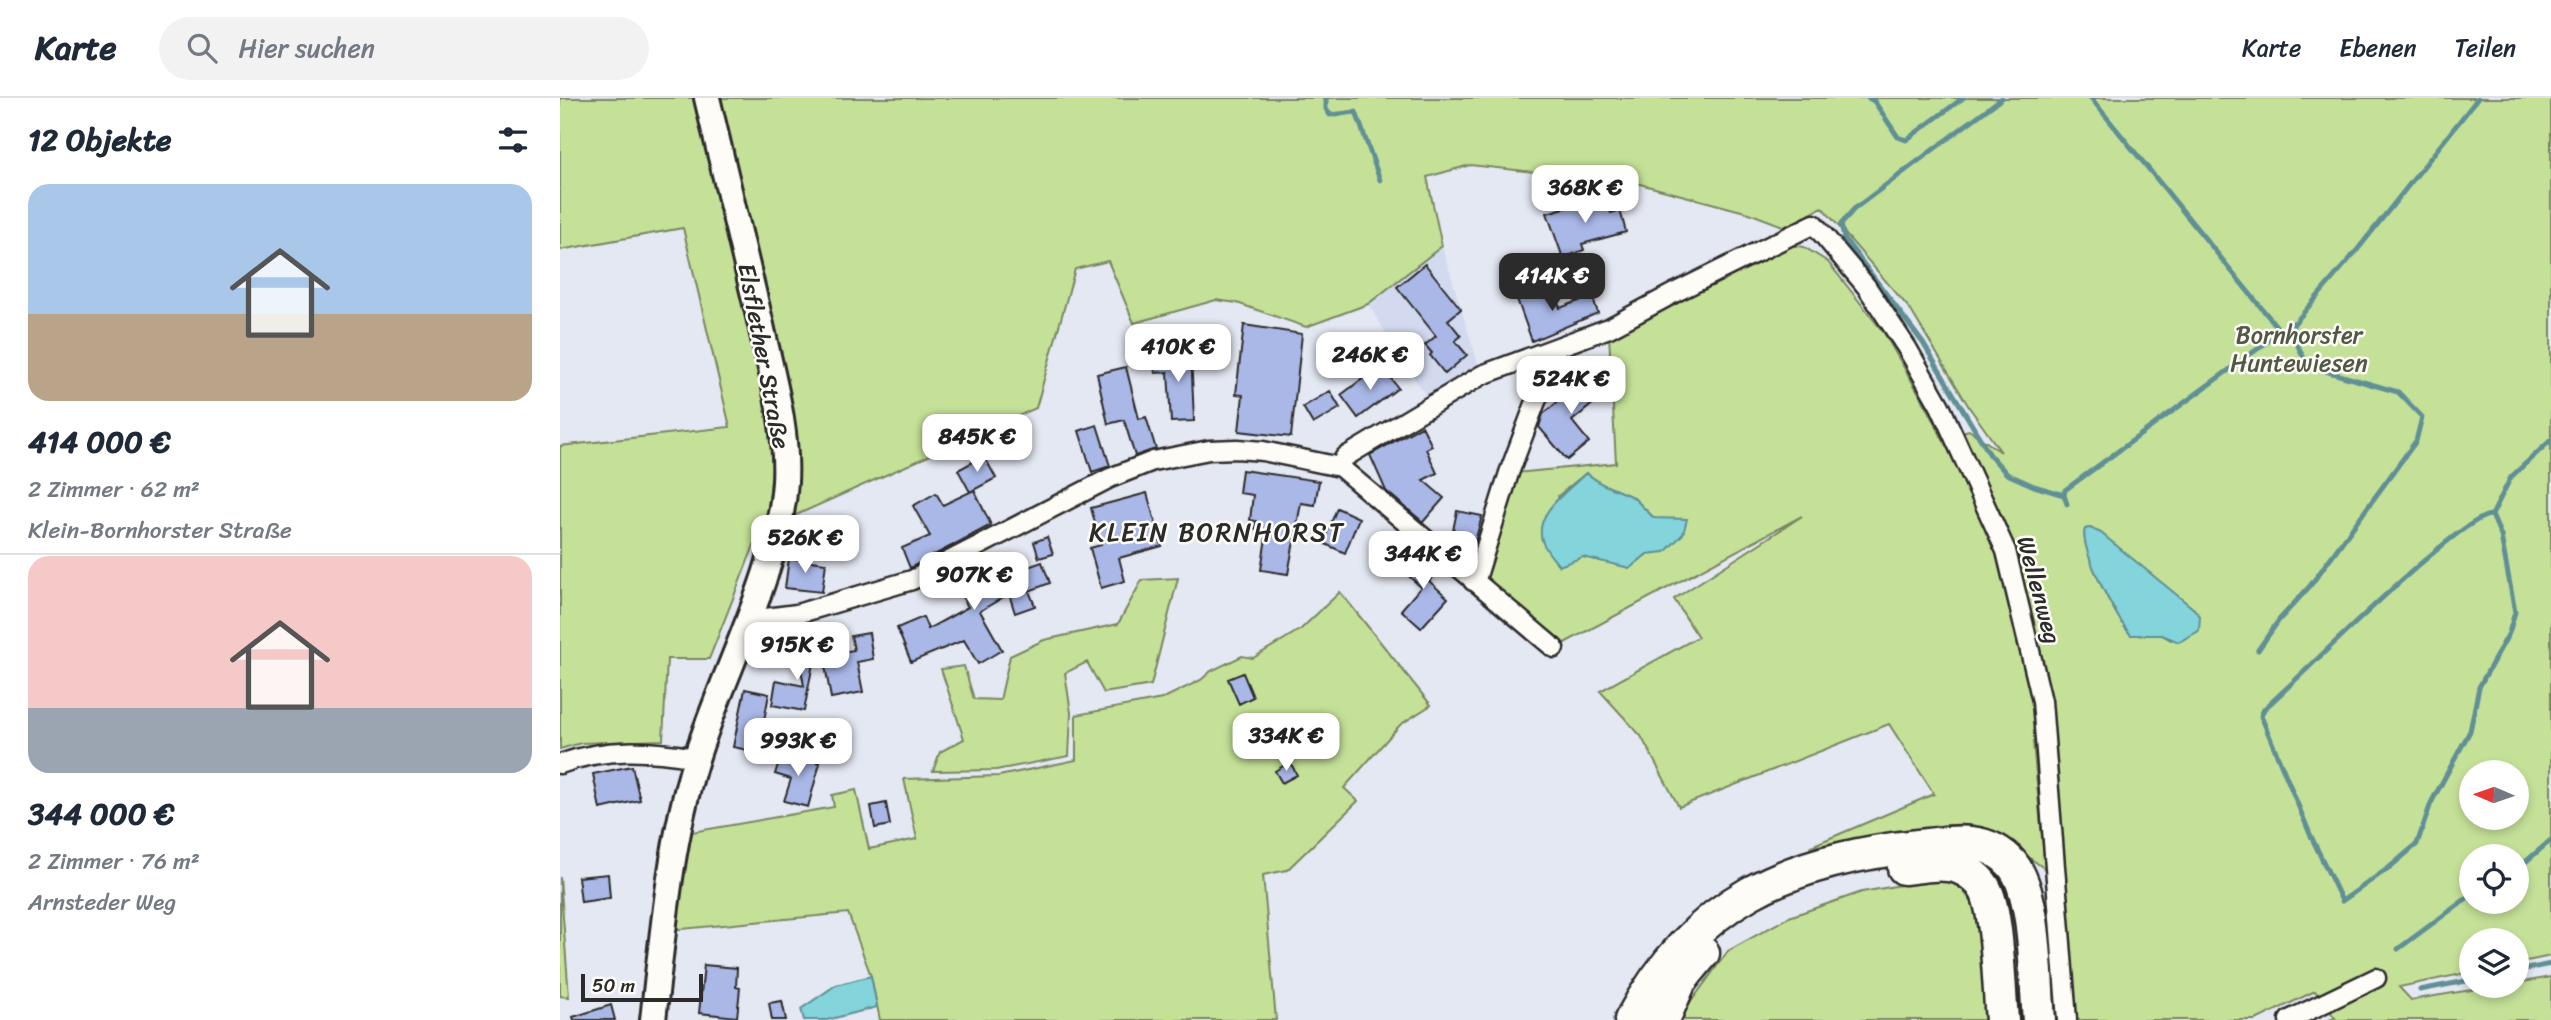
<!DOCTYPE html>
<html lang="de">
<head>
<meta charset="utf-8">
<style>
	:root { --surface:#fff; --page:#f2f2f3; --text:#1f2937; --muted:#747a83; --line:#e0e1e3; --accent:#2b2b2b }
	body { margin:0; font-family:Sriracha,sans-serif; background:var(--page); color:var(--text); height:100vh; display:flex; flex-direction:column; font-size:26px; white-space:nowrap }
	* { box-sizing:border-box; margin:0 }
	p { font-size:23px; color:var(--muted) }
	.icon { flex:none; width:38px; height:38px; fill:none; stroke:currentColor; stroke-width:2; stroke-linecap:round; stroke-linejoin:round }
	.map { position:relative; flex:1; overflow:hidden }
	.panel { display:flex; flex-direction:column; background:var(--surface); width:560px }
	.panel>* { flex:none }
	.needle { width:46px; rotate:272deg }
	.controls { position:absolute; left:1899px; top:662px; display:grid; gap:14px }
	.controls a { display:grid; place-items:center; width:70px; height:70px; border-radius:50%; background:var(--surface); box-shadow:0 4px 10px #0003; font-size:35px }
	.scale { position:absolute; left:21px; bottom:18px; width:122px; box-sizing:border-box; padding-left:7px; border:4px solid #2b2b2b; border-top:0; font-size:19px; line-height:24px; white-space:nowrap; color:#2b2b2b; -webkit-text-stroke:5px #fdfcf7; paint-order:stroke }
	.price { position:absolute; translate:-50% -60px; padding:0 16px; border-radius:14px; background:#fff; color:#222; font-size:23px; line-height:46px; filter:drop-shadow(0 2px 4px #0008) }
	.price::after { content:''; position:absolute; left:50%; top:42px; width:21px; height:16px; margin-left:-10px; background:inherit; clip-path:polygon(0 0,100% 0,50% 100%) }
	.price.current { background:var(--accent); color:#fff }
	ul { padding:0; list-style:none }
	li { display:grid; align-content:center; gap:14px; height:371px; padding:0 28px }
	li+li { border-top:2px solid var(--line) }
	li span { display:grid; place-items:center; height:217px; border-radius:21px; color:#555 }
	li>.icon { margin-inline-start:auto }
	span .icon { width:126px; height:126px; fill:#fffc; stroke-width:1 }
	li b { font-size:30px }
	h2 { display:flex; justify-content:space-between; align-items:center; height:84px; padding:0 28px; font-size:30px }
	header { display:flex; align-items:center; gap:42px; box-sizing:border-box; height:98px; padding:0 35px; background:var(--surface); border-bottom:2px solid var(--line) }
	header strong { font-size:33px }
	nav { display:flex; gap:38px; margin-inline-start:auto; font-size:24px }
	.search { width:490px; height:63px; background:var(--page); display:flex; align-items:center; gap:18px; box-sizing:border-box; padding:0 24px; border-radius:38px; color:var(--muted); font-size:26px }
	main { display:flex; flex:1; min-height:0 }
	.map>svg:first-child { display:block }
	.built { fill:#d3daef }
	.green { fill:#c5e198; stroke:#788662; stroke-width:2; fill-rule:evenodd }
	.water { fill:#83d4db; stroke:#609095; stroke-width:2 }
	.lines { fill:none; stroke-linecap:round; stroke-linejoin:round }
	.stream { stroke:#609095; stroke-width:5 }
	.building { fill:#aab8e8; stroke:#2b2b2b; stroke-width:2 }
	.street-casing { stroke:#2b2b2b; stroke-width:23 }
	.secondary-casing { stroke:#2b2b2b; stroke-width:30 }
	.highway-casing { stroke:#2b2b2b; stroke-width:37 }
	.street { stroke:#fdfcf7; stroke-width:18 }
	.secondary { stroke:#fdfcf7; stroke-width:24 }
	.highway { stroke:#fdfcf7; stroke-width:32 }
	.labels { text-anchor:middle; dominant-baseline:central; stroke-width:5; stroke-linejoin:round; paint-order:stroke }
	.park-label { font-size:24px; fill:#525846; stroke:#fdfcf7 }
	.street-label { font-size:24px; fill:#2b2b2b; stroke:#fdfcf7 }
	.neighbourhood-label { font-size:26px; letter-spacing:2px; fill:#2b2b2b; stroke:#fdfcf7 }
</style>
</head>
<body>
<header>
<strong>Karte</strong>
<div class="search"><svg class="icon" aria-label="search" viewBox="0 0 24 24"><circle cx="10" cy="10" r="6"/><path d="M15 15l6 6"/></svg>Hier suchen</div>
<nav><a>Karte</a><a>Ebenen</a><a>Teilen</a></nav>
</header>
<main>
<section class="panel">
<h2>12 Objekte<svg class="icon" aria-label="filters" viewBox="0 0 24 24"><path d="M4 7h16M4 17h16"/><circle cx="9" cy="7" r="2"/><circle cx="15" cy="17" r="2"/></svg></h2>
<ul>
<li><span style="background:linear-gradient(#a9c7e8 60%,#b9a48a 0)"><svg class="icon" aria-label="home" viewBox="0 0 24 24"><path d="M3 11l9-7 9 7M6 9v11h12V9"/></svg></span><div><b>414 000 €</b><p>2 Zimmer · 62 m²</p><p>Klein-Bornhorster Straße</p></div></li>
<li><span style="background:linear-gradient(#f6c9c9 70%,#9aa5b1 0)"><svg class="icon" aria-label="home" viewBox="0 0 24 24"><path d="M3 11l9-7 9 7M6 9v11h12V9"/></svg></span><div><b>344 000 €</b><p>2 Zimmer · 76 m²</p><p>Arnsteder Weg</p></div></li>
</ul>
</section>
<div class="map">
<svg width="1991" height="922" viewBox="0 0 1991 922">
	<rect width="100%" height="100%" fill="#e4e8f2"/>
	<filter id="ink" filterUnits="userSpaceOnUse"><feTurbulence type="fractalNoise" baseFrequency=".0143" numOctaves="2"/><feDisplacementMap in="SourceGraphic" scale="14" xChannelSelector="R" yChannelSelector="G"/><feConvolveMatrix kernelMatrix="1 2 1 2 8 2 1 2 1" color-interpolation-filters="sRGB"/></filter>
	<g filter="url(#ink)">
		<path class="built" d="M882,148L919,269L867,300L808,206Z"/>
		<path class="green" d="M0,0H135L203,290L213,360L208,412L149,561H107L103,642L21,645L0,651V348L170,329L123,130L0,152Z
			M155,0H1991V858L1957,865L1956,842H1911V874L1839,889L1851,902L1941,887H1956L1957,885L1991,879V922H1769L1775,920L1755,893L1696,922H1516L1504,754L1485,586L1453,453L1402,334L1409,332L1441,354L1409,309L1350,211L1262,109L1228,130L1189,115L1076,85L910,67L867,79L882,148L808,206L746,229L677,205L656,202L574,225L548,163L515,171L476,310L234,418V358ZM1530,430L1541,435L1640,518L1611,542L1602,537H1571C1557,522 1519,450 1525,431ZM1911,674H1956V719H1911ZM1911,758H1956V803H1911Z
			M1230,147L1244,149L1268,164L1324,235L1365,306L1441,455L1475,598L1478,634L1473,644L1485,771L1434,734L1387,729L1249,749L1374,696L1329,626L1119,709L1081,638L1040,593L1138,539L1114,501L1242,418L999,548L920,481L955,375L1056,365L1049,236ZM1026,375L1042,386L1073,399L1094,420L1087,456L1070,470L1023,459L998,398Z
			M618,480L591,587L544,595L527,564L505,575L511,615L509,658L436,672L373,673L380,654L404,641L381,571L404,568L414,601L440,602L450,558L484,542L558,526L582,482Z
			M780,494L871,607L840,627L784,690L798,703L727,772L703,777L716,922H320L311,878L288,815L112,832L126,735L274,709L272,697L296,692L309,751L357,741L344,681L439,678L516,662V617L602,601L641,582L651,573L682,558L693,560L741,531Z
			M0,779L9,899L0,898Z
			M1363,783L1396,784L1418,812L1428,922H1123L1125,912L1168,853L1229,819L1302,794Z"/>
		<path class="water" d="M1026,375L1042,386L1073,399L1094,420L1127,421L1123,436L1105,454L1087,456L1070,470L1023,459L999,468C994,461 986,453 983,445C971,416 1009,392 1026,375Z
			M1530,430L1541,435L1634,511L1640,518L1639,533L1619,544L1602,537H1571C1557,522 1519,450 1525,431Z
			M311,878L317,909L267,922H244L241,911L276,887Z"/>
		<g class="lines">
			<path class="stream" d="M766,0V11L770,17L796,14L820,82
				M1308,0L1314,3L1338,39L1346,42L1403,0
				M1442,0L1294,111L1281,126L1284,140L1363,245L1430,357L1447,376L1474,388L1504,397L1507,406
				M1531,0L1721,234
				M1504,397L1505,392L1733,225
				M1932,417L1941,438L1955,514L1949,535L1919,589L1910,633L1871,705L1857,746L1830,769L1782,803L1750,736L1704,625L1701,618L1704,611C1738,582 1902,415 1932,417L1951,379L1991,342
				M1698,552L1719,522L1750,488L1856,343L1862,319L1838,294L1748,268L1732,236L1733,227L1798,151L1918,0
				M1956,772L1991,742
				M1838,851L1911,797
				M1956,873L1991,866
				M1860,892L1911,882"/>
		</g>
		<path class="building" d="M1046,98L1051,115L1060,112L1066,134L1022,146L1024,152L1003,160L987,115Z
			M865,166L901,211L888,222L901,238L895,243L907,257L885,276L870,257L872,255L865,247L876,238L837,189Z
			M992,188L1000,210L1032,198L1038,215L972,243L957,201Z
			M684,227L742,236L731,339L679,333L683,297L676,296Z
			M631,255L634,323L611,324L608,274L595,275L593,258Z
			M821,267L838,290L798,320L781,297Z
			M566,269L579,321L586,319L596,351L575,358L564,322L548,326L537,276Z
			M1031,275L1047,294L1012,323L1029,344L1007,362L979,329L983,316L1012,292L1008,286L1017,278L1022,283Z
			M770,293L780,310L753,326L743,309Z
			M537,327L550,368L532,374L519,333Z
			M862,328L872,348L866,351L877,375L863,382L884,400L863,424L826,393L810,357Z
			M424,358L436,380L410,394L398,372Z
			M682,372L759,383L755,407L741,405L728,476L701,472L707,433L695,431L696,423L690,422L693,397L679,395Z
			M414,392L431,427L350,470L342,450L370,438L353,408L376,395L383,407Z
			M587,395L602,448L559,460L565,483L541,490L530,450L541,447L531,410Z
			M777,410L799,420L785,455L763,445Z
			M897,413L922,418L911,458L900,455L890,447Z
			M487,439L493,456L479,460L474,444Z
			M860,453L880,470L869,483L888,500L861,530L841,512L861,489L843,473Z
			M229,460L266,465L262,494L225,490Z
			M412,464L419,476L426,472L431,482L482,464L490,485L469,493L475,508L455,515L449,496L420,513L442,552L418,566L404,542L351,564L337,530L363,519L368,531L408,509L389,476Z
			M309,535L313,561L297,564L303,594L271,600L263,557L294,552L291,538Z
			M257,544L244,613L212,607L216,582L244,588L237,547Z
			M683,575L693,599L679,606L668,581Z
			M185,591L209,596L198,654L173,649Z
			M222,654L260,665L248,709L224,703L231,681L215,676Z
			M730,664L737,677L722,685L715,673Z
			M72,668L80,702L40,711L33,676Z
			M326,705L330,727L315,730L311,708Z
			M48,776L50,800L21,804L18,779Z
			M144,867L177,870L176,889L180,890L177,919L139,915Z
			M222,903L226,922H212L209,905Z
			M51,907L55,922H14L13,919Z"/>
		<g class="lines">
			<defs>
				<path id="street" d="M780,369L785,359L922,277L1049,230L1116,194L1254,126L1306,188L1347,250L1380,308L1446,453L1482,603L1507,922
					M913,483L917,478L949,375L978,298L982,280L978,257
					M189,516L206,520L237,516L352,482L550,380L593,363L649,352L677,351L703,353L780,369L994,550
					M0,666C46,649 89,652 136,660
					M1729,922L1816,880"/>
				<path id="secondary" d="M93,922C103,834 110,746 136,661C163,574 219,473 225,384C228,331 212,278 201,227C183,151 165,76 147,0"/>
				<path id="highway" d="M1344,770C1362,768 1381,764 1398,769C1409,773 1421,782 1426,793C1438,818 1439,892 1442,922
					M1071,922C1135,802 1228,762 1358,748C1392,744 1427,737 1452,766C1477,796 1475,882 1479,922
					M1103,922L1120,883L1143,855"/>
			</defs>
			<use href="#street" class="street-casing"/>
			<use href="#secondary" class="secondary-casing"/>
			<use href="#highway" class="highway-casing"/>
			<use href="#street" class="street"/>
			<use href="#secondary" class="secondary"/>
			<use href="#highway" class="highway"/>
		</g>
	</g>
	<g class="labels">
		<g class="park-label">
			<text x="1739" y="237">Bornhorster<tspan x="1739" dy="28">Huntewiesen</tspan></text>
		</g>
		<g class="street-label">
			<text transform="translate(204 258) rotate(79)">Elsflether Straße</text>
			<text transform="translate(1479 492) rotate(75)">Wellenweg</text>
		</g>
		<g class="neighbourhood-label">
			<text x="657" y="434">KLEIN BORNHORST</text>
		</g>
	</g>
</svg>
<div class="controls">
<a><svg class="needle" viewBox="-14 -14 28 28"><path d="M0-13l5 13h-10z" fill="#e53935"/><path d="M0 13l5-13h-10z" fill="#747a83"/></svg></a>
<a><svg class="icon" aria-label="locate" viewBox="0 0 24 24"><circle cx="12" cy="12" r="6"/><path d="M12 2v4M12 18v4M2 12h4M18 12h4"/></svg></a>
<a><svg class="icon" aria-label="layers" viewBox="0 0 24 24"><path d="M12 4l9 5-9 5-9-5zM3 14l9 5 9-5"/></svg></a>
</div>
<div class="scale">50 m</div>
<b class="price" style="left:1025px;top:127px">368K €</b>
<b class="price current" style="left:992px;top:215px">414K €</b>
<b class="price" style="left:618px;top:286px">410K €</b>
<b class="price" style="left:810px;top:294px">246K €</b>
<b class="price" style="left:1011px;top:318px">524K €</b>
<b class="price" style="left:417px;top:376px">845K €</b>
<b class="price" style="left:245px;top:477px">526K €</b>
<b class="price" style="left:863px;top:493px">344K €</b>
<b class="price" style="left:414px;top:514px">907K €</b>
<b class="price" style="left:237px;top:584px">915K €</b>
<b class="price" style="left:726px;top:675px">334K €</b>
<b class="price" style="left:238px;top:680px">993K €</b>
</div>
</main>
</body>
</html>
